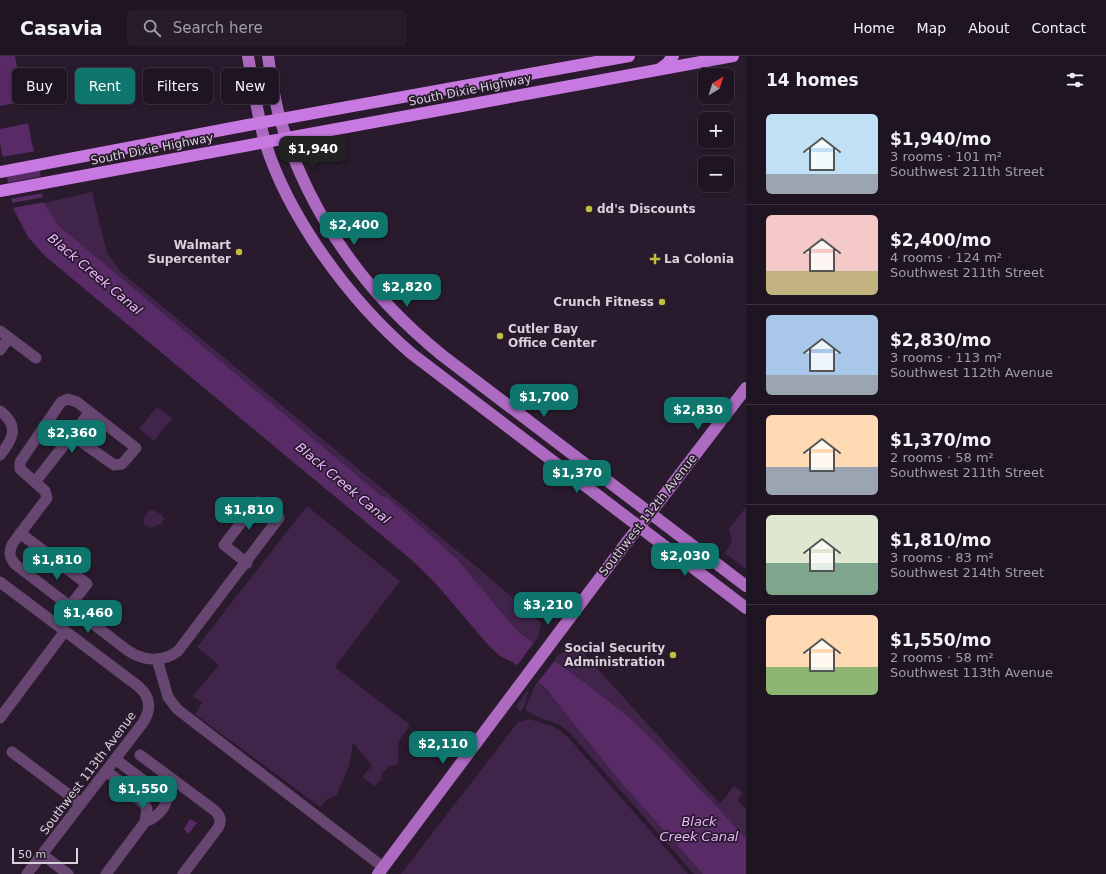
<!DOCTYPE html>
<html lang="en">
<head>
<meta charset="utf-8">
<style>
	:root { --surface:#1f1422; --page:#271d2a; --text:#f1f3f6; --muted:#a19ea5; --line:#3c3340; --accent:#0f766e }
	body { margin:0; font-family:"DejaVu Sans",sans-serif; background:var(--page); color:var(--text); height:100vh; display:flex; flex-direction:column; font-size:15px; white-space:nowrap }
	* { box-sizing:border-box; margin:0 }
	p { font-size:13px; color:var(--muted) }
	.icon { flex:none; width:22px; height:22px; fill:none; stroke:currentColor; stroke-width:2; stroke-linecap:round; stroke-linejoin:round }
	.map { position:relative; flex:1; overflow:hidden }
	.side { display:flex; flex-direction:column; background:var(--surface); width:360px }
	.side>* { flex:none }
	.guide { position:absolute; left:12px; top:12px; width:380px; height:36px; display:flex; gap:8px }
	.needle { width:26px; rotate:38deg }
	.buttons { position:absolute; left:698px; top:12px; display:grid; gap:8px }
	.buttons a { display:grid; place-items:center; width:36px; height:36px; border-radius:6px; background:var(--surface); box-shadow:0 2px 10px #0003,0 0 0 1px var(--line); font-size:20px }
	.scale { position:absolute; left:12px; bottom:10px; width:66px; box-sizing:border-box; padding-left:4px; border:2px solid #d9d0dc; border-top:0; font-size:11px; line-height:14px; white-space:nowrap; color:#d9d0dc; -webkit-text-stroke:3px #291b2d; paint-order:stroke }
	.price { position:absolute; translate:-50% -34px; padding:0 9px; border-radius:8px; background:var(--accent); color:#fff; font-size:13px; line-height:26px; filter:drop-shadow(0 1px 2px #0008) }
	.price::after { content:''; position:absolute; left:50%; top:24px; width:12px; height:9px; margin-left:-6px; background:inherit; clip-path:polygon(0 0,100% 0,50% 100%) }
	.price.on { background:#222; color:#fff }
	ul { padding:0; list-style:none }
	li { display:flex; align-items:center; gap:12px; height:100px; padding:0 20px }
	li+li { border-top:1px solid var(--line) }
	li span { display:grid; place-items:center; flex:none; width:112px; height:80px; border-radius:6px; color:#555 }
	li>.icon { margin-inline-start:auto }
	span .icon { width:48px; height:48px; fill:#fffc; stroke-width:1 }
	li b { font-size:17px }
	h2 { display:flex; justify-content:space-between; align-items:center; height:48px; padding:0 20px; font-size:17px }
	.chip { padding:0 14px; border-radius:6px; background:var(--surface); box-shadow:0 2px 10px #0003,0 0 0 1px var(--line); font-size:14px; line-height:36px }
	.chip.on { background:var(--accent); color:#fff }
	header { display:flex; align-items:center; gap:24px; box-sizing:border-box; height:56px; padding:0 20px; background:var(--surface); border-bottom:1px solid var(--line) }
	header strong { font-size:19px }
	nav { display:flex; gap:22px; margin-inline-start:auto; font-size:14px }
	.search { width:280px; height:36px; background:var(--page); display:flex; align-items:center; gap:10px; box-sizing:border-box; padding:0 14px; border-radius:6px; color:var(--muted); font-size:15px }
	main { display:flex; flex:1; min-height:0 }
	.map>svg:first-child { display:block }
	.green { fill:#41244a }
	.water { fill:#582b66 }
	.pier { fill:#291b2d }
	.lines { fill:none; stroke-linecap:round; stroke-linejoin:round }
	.minor { stroke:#674771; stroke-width:11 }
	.major { stroke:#ac6ac1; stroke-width:12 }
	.highway { stroke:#c878e1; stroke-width:12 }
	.poi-dot { fill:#c1be40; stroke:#291b2d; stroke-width:1.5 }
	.labels { text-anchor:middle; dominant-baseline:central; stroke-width:3.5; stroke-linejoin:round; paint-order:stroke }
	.street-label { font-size:12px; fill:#d9d0dc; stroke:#291b2d }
	.poi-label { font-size:12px; font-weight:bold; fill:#d9d0dc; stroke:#291b2d; text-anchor:start }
	.water-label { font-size:13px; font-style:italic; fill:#ecb7fe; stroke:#291b2d }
</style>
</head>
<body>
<header>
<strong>Casavia</strong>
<div class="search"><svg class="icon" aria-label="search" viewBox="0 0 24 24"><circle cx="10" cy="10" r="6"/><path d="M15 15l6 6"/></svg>Search here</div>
<nav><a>Home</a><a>Map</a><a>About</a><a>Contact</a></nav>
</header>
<main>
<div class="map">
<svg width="746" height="818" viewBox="0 0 746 818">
	<rect width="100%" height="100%" fill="#291b2d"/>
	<path class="green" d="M92,136L107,197L122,217L484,517L541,567L539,579L535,586L518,576L511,570L451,497L420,472L387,442L383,441L340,405L73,182L59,170L45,150L44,147Z
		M157,351L172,362L154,385L139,373Z
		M307,450L400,525L335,611L410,669L398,686V709L389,710L381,719L382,723L374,730L362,721L372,710L353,687L349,710L336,740L327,743L320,751L195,658L202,647L193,640L219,609L197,591Z
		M746,451V513L725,497L732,486L729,473Z
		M152,454L161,458L164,463L161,468L150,472L144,468L143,464L148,456Z
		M576,589L720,748L734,730L743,737L738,743V745L746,753V782L668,699L631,663L592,632L554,605L557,600Z
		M537,625L560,649L623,729L703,818H694L571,678L560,669L538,661L525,654Z
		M529,633L525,649L520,656L516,650Z
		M529,663L552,670L567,680L688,818H401L518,666Z"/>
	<path class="water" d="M0,0H15L32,88L40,115L43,146L59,170L340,405L383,441H387L456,502L518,576L532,585L555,605L592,632L631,663L668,699L746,782V818H703L623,729L546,633L514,607L500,600L490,591L436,528L414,506L46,201L28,181L14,154L0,88Z
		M190,763L197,767L188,778L184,773Z"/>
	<path class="pier" d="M26,45L30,67L0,73V50Z
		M36,95L42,114L6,121L2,101Z
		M42,120L44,137L10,143L7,127Z
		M45,141L46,146L12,152L11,147Z
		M535,585L556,603L537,627L516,611Z"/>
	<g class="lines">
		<path class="minor" d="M0,275L36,302
			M0,294L9,282
			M0,355C20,370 13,383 0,399
			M72,379L114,409L122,408L136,392L77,346L68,343L61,346L20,406V413L45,435L47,442L13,487C8,496 9,502 16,509L127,594C143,605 162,607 178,595L279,462L257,446L224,489L247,507
			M35,426L90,356
			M20,477L87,528L70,550
			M0,526L138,630C151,641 152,654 142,668L27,818
			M157,603L168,641L177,653L383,811
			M0,662L65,575
			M12,696L81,748
			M140,699L214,754C220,759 222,765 218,772L183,818
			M115,703L167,742C165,754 155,762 145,766
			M42,798L68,818
			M106,818L145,766L147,753L145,749L126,730L106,715"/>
		<path class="major" d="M248,0C253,29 257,58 265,86C289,163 351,246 412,298L746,552
			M268,0C271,21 274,43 280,63C309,158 366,238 443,300L746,530
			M378,818L626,487L662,442L746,332"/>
		<path class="highway" d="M660,13L667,8L673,0
			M0,116L248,69L629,0
			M0,135L733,0"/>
	</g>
	<g class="poi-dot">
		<circle cx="589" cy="153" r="4"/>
		<circle cx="239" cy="196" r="4"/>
		<path d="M653 197h4v4h4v4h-4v4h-4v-4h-4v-4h4z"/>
		<circle cx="662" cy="246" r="4"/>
		<circle cx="500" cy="280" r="4"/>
		<circle cx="673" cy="599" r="4"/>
	</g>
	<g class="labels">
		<g class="street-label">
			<text transform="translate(470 34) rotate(-11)">South Dixie Highway</text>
			<text transform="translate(152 93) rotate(-11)">South Dixie Highway</text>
			<text transform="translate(648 459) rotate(-52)">Southwest 112th Avenue</text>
			<text transform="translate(88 717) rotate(-53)">Southwest 113th Avenue</text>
		</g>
		<g class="poi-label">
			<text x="597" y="153">dd's Discounts</text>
			<text x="231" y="189" text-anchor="end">Walmart<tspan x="231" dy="14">Supercenter</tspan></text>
			<text x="664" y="203">La Colonia</text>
			<text x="654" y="246" text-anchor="end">Crunch Fitness</text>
			<text x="508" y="273">Cutler Bay<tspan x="508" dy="14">Office Center</tspan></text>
			<text x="665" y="592" text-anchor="end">Social Security<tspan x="665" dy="14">Administration</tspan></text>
		</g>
		<g class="water-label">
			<text transform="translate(95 218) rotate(40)">Black Creek Canal</text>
			<text transform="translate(343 427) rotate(40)">Black Creek Canal</text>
			<text x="699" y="765">Black<tspan x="699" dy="15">Creek Canal</tspan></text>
		</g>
	</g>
</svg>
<div class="buttons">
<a><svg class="needle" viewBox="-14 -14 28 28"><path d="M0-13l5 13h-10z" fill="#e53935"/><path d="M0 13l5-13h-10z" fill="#a19ea5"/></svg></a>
<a>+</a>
<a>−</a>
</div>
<div class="scale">50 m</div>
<b class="price on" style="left:313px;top:114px">$1,940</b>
<b class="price" style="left:354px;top:190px">$2,400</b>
<b class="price" style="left:407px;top:252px">$2,820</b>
<b class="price" style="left:544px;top:362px">$1,700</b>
<b class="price" style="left:698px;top:375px">$2,830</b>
<b class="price" style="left:72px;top:398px">$2,360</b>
<b class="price" style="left:577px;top:438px">$1,370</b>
<b class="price" style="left:249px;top:475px">$1,810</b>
<b class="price" style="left:685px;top:521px">$2,030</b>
<b class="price" style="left:57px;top:525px">$1,810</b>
<b class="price" style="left:548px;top:570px">$3,210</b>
<b class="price" style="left:88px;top:578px">$1,460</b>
<b class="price" style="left:443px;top:709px">$2,110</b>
<b class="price" style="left:143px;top:754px">$1,550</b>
<div class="guide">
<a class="chip">Buy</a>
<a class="chip on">Rent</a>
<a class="chip">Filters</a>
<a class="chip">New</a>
</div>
</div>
<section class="side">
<h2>14 homes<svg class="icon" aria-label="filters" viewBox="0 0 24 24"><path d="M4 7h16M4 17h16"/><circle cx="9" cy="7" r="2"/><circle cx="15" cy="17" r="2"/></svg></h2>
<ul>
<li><span style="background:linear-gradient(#bfe0f5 75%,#9aa5b1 0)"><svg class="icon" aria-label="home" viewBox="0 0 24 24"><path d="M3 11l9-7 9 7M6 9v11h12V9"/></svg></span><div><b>$1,940/mo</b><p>3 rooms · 101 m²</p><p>Southwest 211th Street</p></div></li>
<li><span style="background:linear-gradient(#f6c9c9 70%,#c2b280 0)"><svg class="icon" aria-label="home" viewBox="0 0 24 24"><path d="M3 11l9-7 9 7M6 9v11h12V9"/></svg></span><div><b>$2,400/mo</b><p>4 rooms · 124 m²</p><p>Southwest 211th Street</p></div></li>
<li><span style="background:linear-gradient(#a9c7e8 75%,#9aa5b1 0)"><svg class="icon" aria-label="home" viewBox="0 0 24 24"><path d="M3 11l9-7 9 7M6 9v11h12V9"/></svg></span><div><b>$2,830/mo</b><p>3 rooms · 113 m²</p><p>Southwest 112th Avenue</p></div></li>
<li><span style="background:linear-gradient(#ffd9b3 65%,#9aa5b1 0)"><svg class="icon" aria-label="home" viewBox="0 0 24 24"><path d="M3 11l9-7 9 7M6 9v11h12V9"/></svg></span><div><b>$1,370/mo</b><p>2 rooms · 58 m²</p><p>Southwest 211th Street</p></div></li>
<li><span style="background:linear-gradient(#dfe7d0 60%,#7fa58c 0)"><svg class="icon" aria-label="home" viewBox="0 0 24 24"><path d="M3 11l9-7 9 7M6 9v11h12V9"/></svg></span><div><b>$1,810/mo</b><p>3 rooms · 83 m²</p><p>Southwest 214th Street</p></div></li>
<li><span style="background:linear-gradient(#ffd9b3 65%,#8fb573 0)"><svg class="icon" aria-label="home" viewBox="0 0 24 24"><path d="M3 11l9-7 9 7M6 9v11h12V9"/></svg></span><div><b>$1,550/mo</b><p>2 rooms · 58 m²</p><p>Southwest 113th Avenue</p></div></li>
</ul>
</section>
</main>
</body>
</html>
